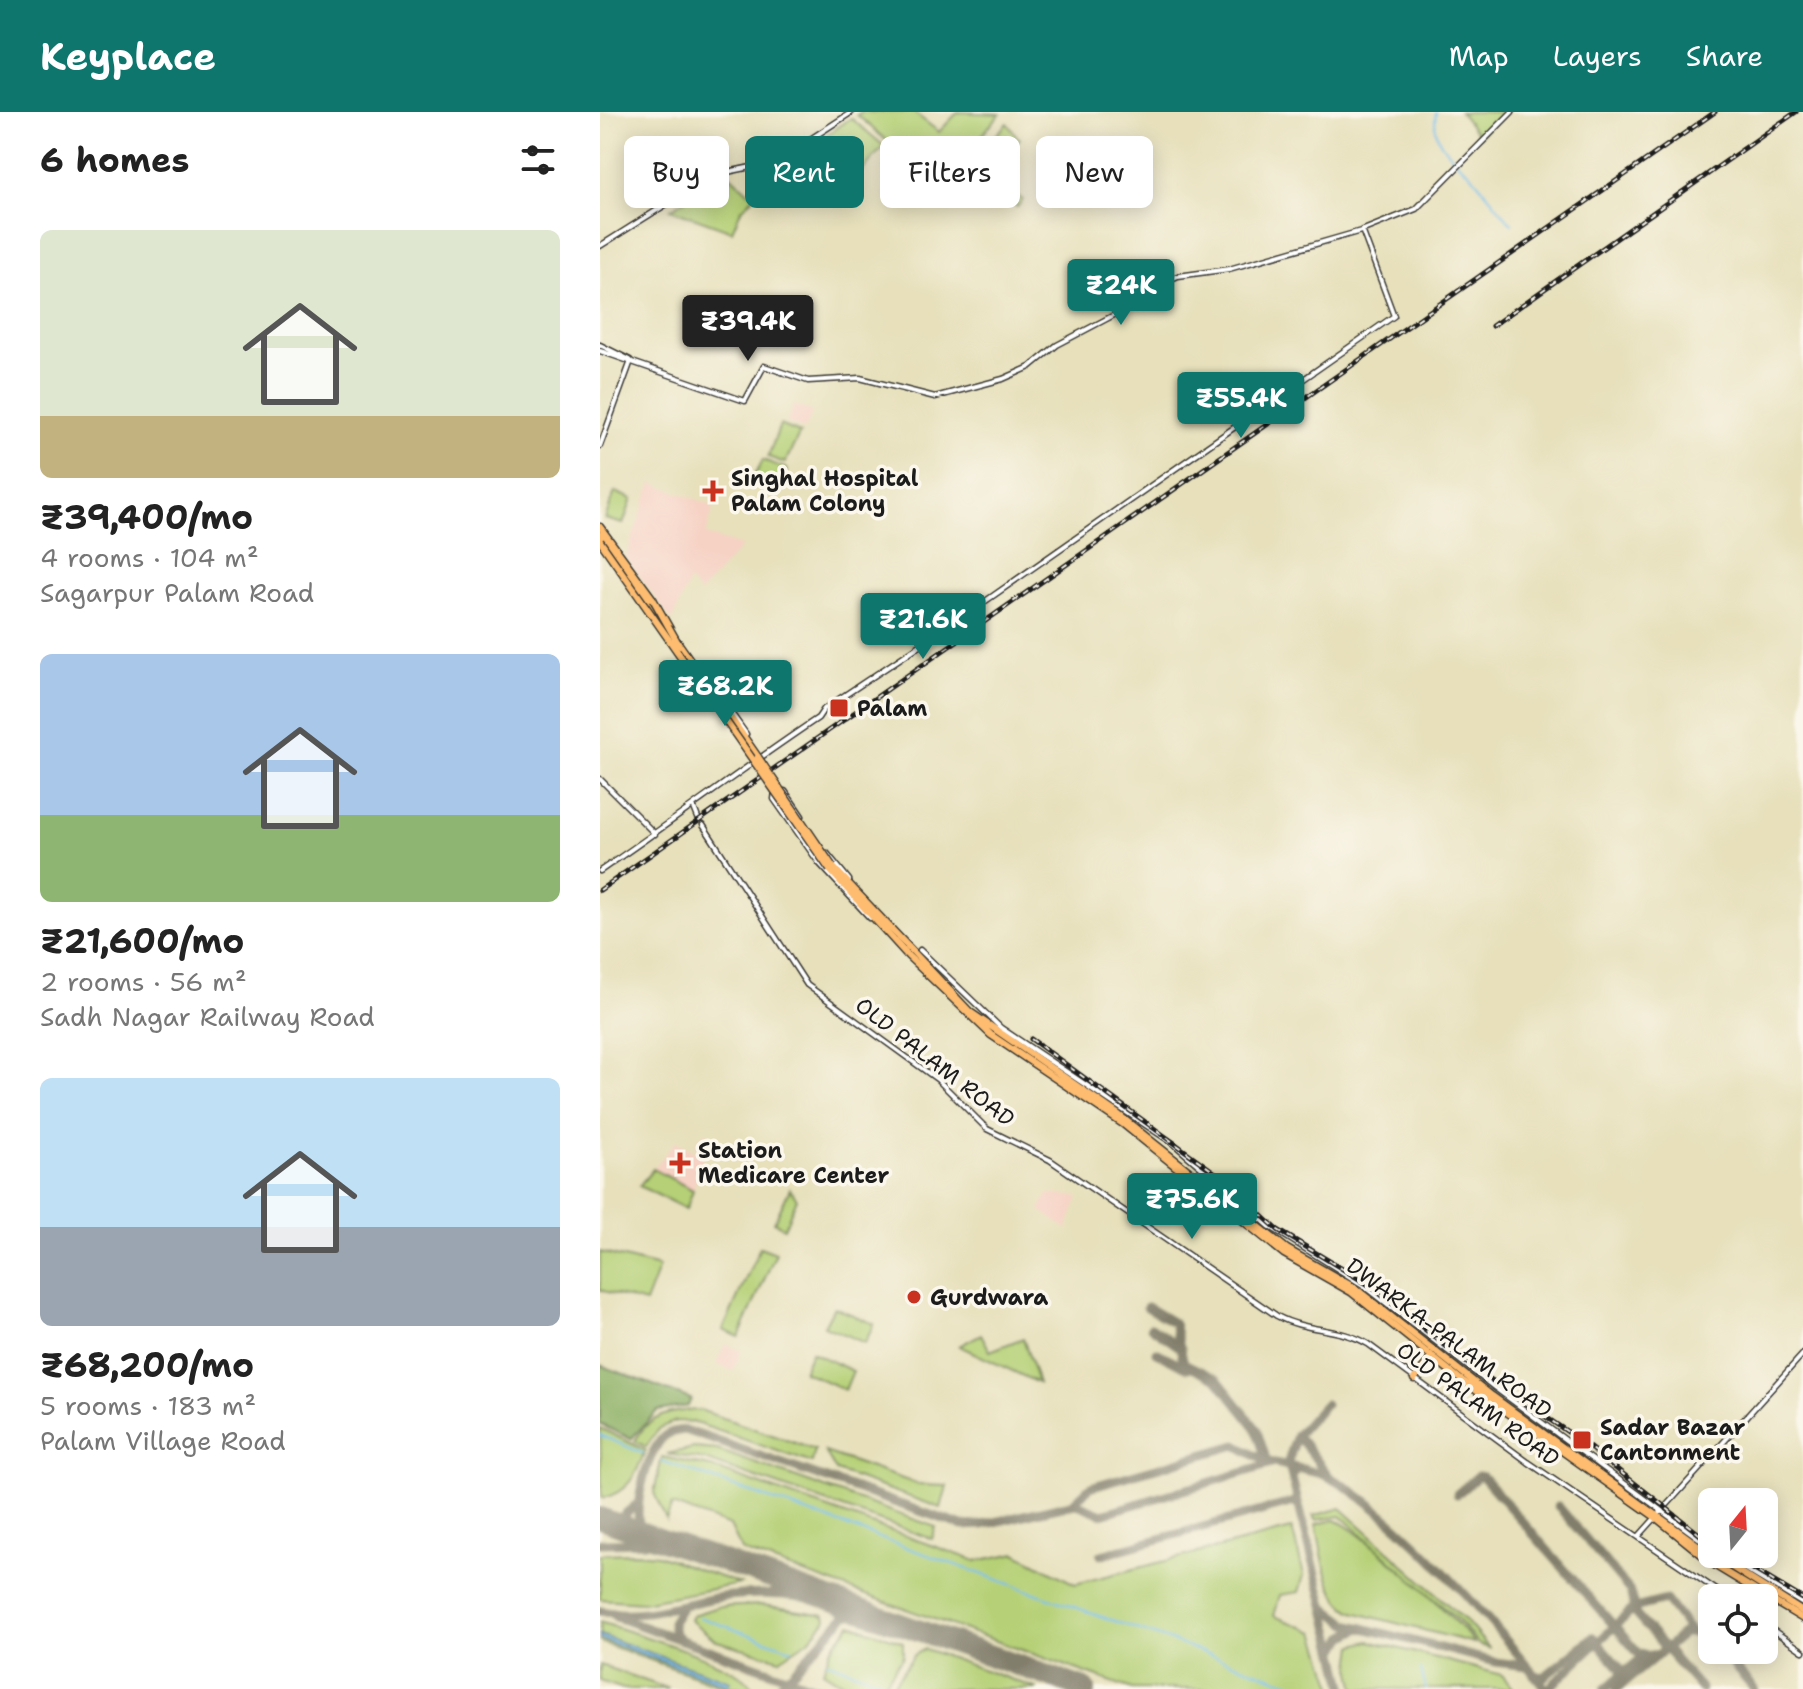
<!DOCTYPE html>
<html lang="en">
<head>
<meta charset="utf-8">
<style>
	:root { --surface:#fff; --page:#f6f6f6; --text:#222; --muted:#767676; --accent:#0f766e }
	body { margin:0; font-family:"Shantell Sans",sans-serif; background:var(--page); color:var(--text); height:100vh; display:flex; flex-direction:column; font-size:30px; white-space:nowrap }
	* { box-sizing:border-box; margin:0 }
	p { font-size:26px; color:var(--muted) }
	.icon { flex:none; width:44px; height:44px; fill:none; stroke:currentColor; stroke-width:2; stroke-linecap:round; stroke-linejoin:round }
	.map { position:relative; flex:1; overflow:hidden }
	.drawer { display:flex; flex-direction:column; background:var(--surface); width:600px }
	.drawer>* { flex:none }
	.banner { position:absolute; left:24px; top:24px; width:760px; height:72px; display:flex; gap:16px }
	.needle { width:52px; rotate:18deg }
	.controls { position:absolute; left:1098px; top:1376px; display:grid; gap:16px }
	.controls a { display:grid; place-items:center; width:80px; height:80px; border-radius:12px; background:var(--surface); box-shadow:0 4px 20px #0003; font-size:40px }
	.price { position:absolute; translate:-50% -68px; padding:0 18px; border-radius:8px; background:var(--accent); color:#fff; font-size:26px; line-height:52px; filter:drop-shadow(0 2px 4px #0008) }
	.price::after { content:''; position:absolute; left:50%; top:48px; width:24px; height:18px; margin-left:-12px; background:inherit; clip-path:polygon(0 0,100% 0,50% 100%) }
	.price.on { background:#222; color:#fff }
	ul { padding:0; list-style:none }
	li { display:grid; align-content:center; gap:16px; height:424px; padding:0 40px }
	li span { display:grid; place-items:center; height:248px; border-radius:12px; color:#555 }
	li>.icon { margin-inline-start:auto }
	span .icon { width:144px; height:144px; fill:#fffc; stroke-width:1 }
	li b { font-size:34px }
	h2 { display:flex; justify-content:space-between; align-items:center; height:96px; padding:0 40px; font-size:34px }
	.chip { padding:0 28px; border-radius:12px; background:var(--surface); box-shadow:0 4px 20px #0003; font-size:28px; line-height:72px }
	.chip.on { background:var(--accent); color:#fff }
	header { display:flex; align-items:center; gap:48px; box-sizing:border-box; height:112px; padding:0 40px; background:var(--accent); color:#fff }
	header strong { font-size:38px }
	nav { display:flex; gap:44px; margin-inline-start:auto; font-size:28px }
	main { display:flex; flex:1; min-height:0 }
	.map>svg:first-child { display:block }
	.built { fill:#f6d2c4 }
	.green { fill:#b5d076; stroke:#687649; stroke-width:2 }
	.forest { fill:#90b267; stroke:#566742; stroke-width:2 }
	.water { fill:#72beec; stroke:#476d84; stroke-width:2 }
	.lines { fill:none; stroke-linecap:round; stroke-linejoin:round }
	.stream { stroke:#72beec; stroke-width:2 }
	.taxiway { stroke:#827e6c; stroke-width:9 }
	.runway { stroke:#827e6c; stroke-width:22 }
	.tertiary-casing { stroke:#3a3934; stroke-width:7 }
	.primary-casing { stroke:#3a3934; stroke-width:9 }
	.tertiary { stroke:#fff; stroke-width:4 }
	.primary { stroke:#fdbc6f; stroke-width:6 }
	.rail-casing { stroke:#1c1c1c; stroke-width:5 }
	.rail { stroke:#fbf7ec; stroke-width:2; stroke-dasharray:6; stroke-linecap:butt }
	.primary-bridge-casing { stroke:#3a3934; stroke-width:9; stroke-linecap:butt }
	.primary-bridge { stroke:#fdbc6f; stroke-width:6 }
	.poi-dot { fill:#c8321e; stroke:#fbf7ec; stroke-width:3 }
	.labels { text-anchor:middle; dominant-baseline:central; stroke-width:7; stroke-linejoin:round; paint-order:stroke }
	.poi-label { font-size:22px; font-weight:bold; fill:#1c1c1c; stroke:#fbf7ec; text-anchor:start }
	.street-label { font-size:22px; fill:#1c1c1c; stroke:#fbf7ec }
</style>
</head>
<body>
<header>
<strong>Keyplace</strong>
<nav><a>Map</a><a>Layers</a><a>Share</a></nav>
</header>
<main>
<section class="drawer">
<h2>6 homes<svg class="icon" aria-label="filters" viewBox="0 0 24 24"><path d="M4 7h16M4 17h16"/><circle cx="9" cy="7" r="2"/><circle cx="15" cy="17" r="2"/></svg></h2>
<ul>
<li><span style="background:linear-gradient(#dfe7d0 75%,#c2b280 0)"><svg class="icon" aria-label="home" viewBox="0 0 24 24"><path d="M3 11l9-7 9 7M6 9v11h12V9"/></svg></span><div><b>₹39,400/mo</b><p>4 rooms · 104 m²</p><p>Sagarpur Palam Road</p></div></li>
<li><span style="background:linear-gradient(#a9c7e8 65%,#8fb573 0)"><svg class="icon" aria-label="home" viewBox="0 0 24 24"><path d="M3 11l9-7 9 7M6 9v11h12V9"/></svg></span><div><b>₹21,600/mo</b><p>2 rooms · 56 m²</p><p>Sadh Nagar Railway Road</p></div></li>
<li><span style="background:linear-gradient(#bfe0f5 60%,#9aa5b1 0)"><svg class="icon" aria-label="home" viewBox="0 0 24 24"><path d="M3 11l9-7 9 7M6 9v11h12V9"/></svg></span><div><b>₹68,200/mo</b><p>5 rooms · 183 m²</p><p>Palam Village Road</p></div></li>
</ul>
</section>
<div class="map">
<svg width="1203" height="1577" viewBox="0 0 1203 1577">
	<rect width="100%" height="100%" fill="#fbf7ec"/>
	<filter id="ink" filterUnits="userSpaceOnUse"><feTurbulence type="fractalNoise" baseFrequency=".0125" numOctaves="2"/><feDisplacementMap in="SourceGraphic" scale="16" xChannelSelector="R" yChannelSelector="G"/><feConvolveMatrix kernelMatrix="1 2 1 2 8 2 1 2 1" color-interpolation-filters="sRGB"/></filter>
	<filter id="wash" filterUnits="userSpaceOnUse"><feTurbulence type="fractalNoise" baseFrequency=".006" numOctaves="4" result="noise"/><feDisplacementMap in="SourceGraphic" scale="32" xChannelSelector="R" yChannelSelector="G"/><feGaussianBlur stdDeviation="1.8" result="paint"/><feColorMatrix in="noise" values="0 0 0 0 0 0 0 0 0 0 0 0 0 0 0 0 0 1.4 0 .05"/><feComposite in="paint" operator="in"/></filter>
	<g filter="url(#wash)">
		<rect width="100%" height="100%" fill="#e7e0bb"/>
		<path class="built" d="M194,293L212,300L205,318L187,310Z
			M52,371L114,394L106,423L142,434L100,481L89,469L72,509L26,445Z
			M105,1020L119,1028L110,1045L94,1034Z
			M76,1029L103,1045L93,1078L53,1057Z
			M448,1082L479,1085L467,1117L440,1098Z
			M125,1232L141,1239L133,1259L117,1252Z"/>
		<path class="green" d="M261,0H313L339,20L358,0L400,2L362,47L356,43L345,57L320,36L309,48L257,3Z
			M860,0H905L879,24Z
			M251,6L284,34L241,83L202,41Z
			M407,11L419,27L406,42L392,28Z
			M399,46L412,58L401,71L423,88L417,95L384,65Z
			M130,63L154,85L141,98L132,119L71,97L110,71Z
			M180,313L200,321L185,351L168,345Z
			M163,348L187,357L182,377L155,363Z
			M15,380L32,387L23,412L5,407Z
			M53,1057L93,1078L86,1097L39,1074Z
			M190,1077L197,1087L184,1116L174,1110Z
			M160,1135L176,1141L139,1225L123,1218Z
			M0,1140L59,1155L45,1191L0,1178Z
			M234,1195L274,1212L265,1231L224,1214Z
			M381,1222L390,1239L423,1226L438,1271L359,1234Z
			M211,1240L253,1259L245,1278L203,1259Z
			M100,1298L215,1338L212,1351L93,1310L76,1309L59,1316L46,1335L35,1329C48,1303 73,1298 100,1298Z
			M0,1316L45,1338C37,1362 28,1381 2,1386Z
			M94,1336L117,1338L336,1415L332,1427L105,1348L67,1342Z
			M225,1340L320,1373L347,1374L341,1396L236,1359Z
			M62,1345L110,1355L376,1449L416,1441L475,1472L692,1417L704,1463L699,1480L680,1483L674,1504L715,1520L734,1577H532L142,1439L130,1414L72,1393L66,1408L54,1381Z
			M741,1396L866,1509L889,1536L879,1533L858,1508L741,1404L715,1408L713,1404Z
			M735,1408C759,1416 858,1508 874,1531L753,1500C725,1484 723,1442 716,1412Z
			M36,1441L58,1443L140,1472L43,1490L0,1487V1442Z
			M163,1493L225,1503L226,1508L209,1528L180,1547L117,1529L90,1508L92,1503L118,1495Z
			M0,1510C28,1520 145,1552 153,1577L122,1574L0,1530V1527L128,1572L129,1569L0,1523Z
			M251,1512L303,1530V1544L281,1577H252L223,1559L230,1538Z
			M770,1529L902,1563L913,1577H756L751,1555L754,1533Z
			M325,1537L438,1577H290L314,1543Z
			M0,1553L69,1577H23L0,1569Z"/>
		<path class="forest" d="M0,1253L91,1287L88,1294L57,1299L31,1327L0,1312Z"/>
		<path class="water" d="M0,1523L130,1569L128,1573L0,1527Z"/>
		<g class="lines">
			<path class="stream" d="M836,0C830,34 855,45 875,67C888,82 899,97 912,112
				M0,1323L42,1341
				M62,1349L707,1577
				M99,1505L192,1537
				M227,1549L281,1569
				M821,1558L826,1577
				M297,1574L304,1577"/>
			<path class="taxiway" d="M547,1195L574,1211L584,1251L617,1267L656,1316L667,1350L675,1351
				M551,1215L581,1236
				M556,1240L588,1256
				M725,1292L697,1323L688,1350L745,1577
				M697,1323L729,1364
				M718,1360C786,1386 900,1518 946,1577
				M692,1365L696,1357H704
				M857,1382L878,1364L883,1365L1038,1541L1045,1543
				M473,1391L490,1375L636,1333L667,1350
				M958,1394L1030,1479L1036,1503
				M0,1405L20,1406L36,1393
				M59,1426L41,1416C31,1398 49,1334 66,1323C72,1319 78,1319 85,1318L363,1414L382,1413L475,1391L502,1402L675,1351L723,1362
				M0,1431L48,1430L101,1441
				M501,1443L694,1390L699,1393
				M725,1495L748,1512L895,1550L927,1554
				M0,1499C38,1507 78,1493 115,1486C163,1478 209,1483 255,1496
				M1035,1502L1101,1577
				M16,1505L221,1577
				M1084,1521H1102L1112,1528
				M81,1528L74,1521L72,1510L82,1494
				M1120,1538L1154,1577
				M736,1539L744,1525L762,1515
				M934,1563L944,1565L993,1525L1021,1557V1563
				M177,1577L246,1503L263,1499
				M948,1577L1034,1496L1066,1488L1088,1517L1059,1542L1044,1544L1005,1577
				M1017,1577L1059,1542"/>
			<path class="runway" d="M0,1406L485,1577"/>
		</g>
	</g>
	<g filter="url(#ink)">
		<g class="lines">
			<defs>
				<path id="tertiary" d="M0,134L113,63L175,50L252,0
					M0,233L30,248
					M0,239L145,289L164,254L208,269L260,266L335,285L403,267L430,255L457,233L516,202L551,176L578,164L629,157L761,119L816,97L912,0
					M0,334L31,249
					M98,554L146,622
					M0,667L55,722
					M94,696L98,706
					M202,704L185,679H175L174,687L219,751L270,806
					M103,713L207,873L338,968L387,1017L450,1048L677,1204C706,1220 740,1215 768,1232L928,1350L1128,1486
					M227,741L249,768
					M0,759C74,709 143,656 218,606L224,597L367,502L794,204L762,118
					M320,838L401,916L574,1032L669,1114L763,1173L895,1276L1112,1436
					M1039,1424L1203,1242
					M1120,1442L1203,1492
					M1164,1512L1203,1539"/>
				<path id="primary" d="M0,415L53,487
					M0,423L64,510
					M77,529L158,645
					M233,755L370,900L519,1003L687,1137L755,1176L892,1284L1106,1439L1203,1500
					M230,758L308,844L391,923L523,1012L684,1142L751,1180L860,1267L1054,1404L1117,1455L1203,1507
					M814,1267L832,1245"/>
			</defs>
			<use href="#tertiary" class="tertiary-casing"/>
			<use href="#primary" class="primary-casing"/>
			<use href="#tertiary" class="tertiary"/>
			<use href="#primary" class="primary"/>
			<defs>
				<path id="rail" d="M892,214L1196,0
					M0,778L1115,0
					M431,927L617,1062L678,1118L769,1173L871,1254L981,1329L1112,1432
					M1128,1442L1203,1487"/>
			</defs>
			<use href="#rail" class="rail-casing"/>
			<use href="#rail" class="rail"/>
			<defs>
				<path id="primary-bridge" d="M0,429L230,758
					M53,487L79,533
					M158,645L233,755"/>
			</defs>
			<use href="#primary-bridge" class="primary-bridge-casing"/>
			<use href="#primary-bridge" class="primary-bridge"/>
		</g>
	</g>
	<g class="poi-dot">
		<path d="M109 367h8v8h8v8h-8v8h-8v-8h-8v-8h8z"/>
		<rect x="229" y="586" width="20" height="20" rx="4"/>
		<path d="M76 1039h8v8h8v8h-8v8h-8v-8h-8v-8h8z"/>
		<circle cx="314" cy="1185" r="8"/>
		<rect x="972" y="1318" width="20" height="20" rx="4"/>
	</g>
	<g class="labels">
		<g class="poi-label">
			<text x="131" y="366">Singhal Hospital<tspan x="131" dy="25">Palam Colony</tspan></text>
			<text x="257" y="596">Palam</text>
			<text x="98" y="1038">Station<tspan x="98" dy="25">Medicare Center</tspan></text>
			<text x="330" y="1185">Gurdwara</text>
			<text x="1000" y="1315">Sadar Bazar<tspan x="1000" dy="25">Cantonment</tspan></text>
		</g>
		<g class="street-label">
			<text transform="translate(335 950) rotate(38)">OLD PALAM ROAD</text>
			<text transform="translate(849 1226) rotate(37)">DWARKA-PALAM ROAD</text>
			<text transform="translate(878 1292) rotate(36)">OLD PALAM ROAD</text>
		</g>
	</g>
</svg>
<div class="controls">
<a><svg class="needle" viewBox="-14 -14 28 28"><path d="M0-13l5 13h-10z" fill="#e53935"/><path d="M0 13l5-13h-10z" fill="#767676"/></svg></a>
<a><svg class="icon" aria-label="locate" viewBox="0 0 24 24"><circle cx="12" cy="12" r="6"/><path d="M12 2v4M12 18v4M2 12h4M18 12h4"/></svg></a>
</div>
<b class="price" style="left:521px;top:215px">₹24K</b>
<b class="price on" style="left:148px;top:251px">₹39.4K</b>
<b class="price" style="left:641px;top:328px">₹55.4K</b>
<b class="price" style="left:323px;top:549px">₹21.6K</b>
<b class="price" style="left:125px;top:616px">₹68.2K</b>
<b class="price" style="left:592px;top:1129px">₹75.6K</b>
<div class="banner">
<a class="chip">Buy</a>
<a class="chip on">Rent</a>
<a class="chip">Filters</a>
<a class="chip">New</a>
</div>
</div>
</main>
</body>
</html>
